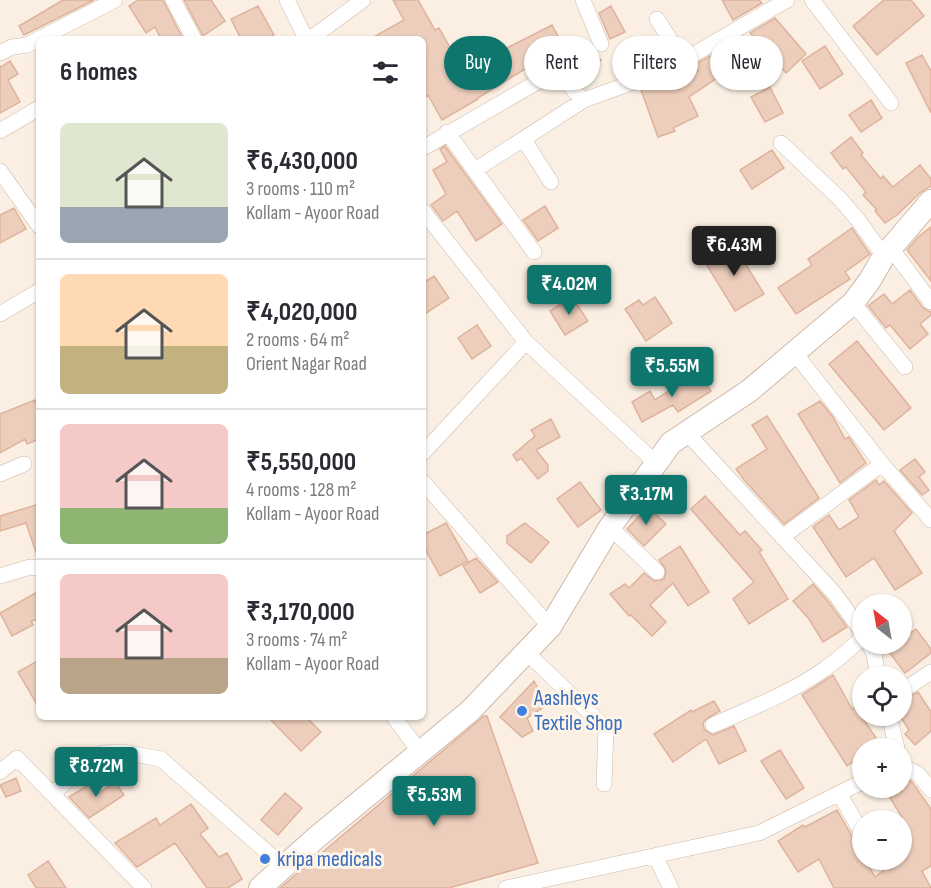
<!DOCTYPE html>
<html lang="en">
<head>
<meta charset="utf-8">
<style>
	:root { --surface:#fff; --page:#f2f2f3; --text:#2b2b33; --muted:#7c7c81; --line:#e1e1e2; --accent:#0f766e }
	body { margin:0; font-family:"Sofia Sans Condensed",sans-serif; background:var(--page); color:var(--text); height:100vh; display:flex; flex-direction:column; font-size:22px; white-space:nowrap }
	* { box-sizing:border-box; margin:0 }
	p { font-size:20px; color:var(--muted) }
	.icon { flex:none; width:33px; height:33px; fill:none; stroke:currentColor; stroke-width:2; stroke-linecap:round; stroke-linejoin:round }
	.map { position:relative; flex:1; overflow:hidden }
	.sheet { position:absolute; left:36px; top:36px; width:390px; height:684px; display:flex; flex-direction:column; background:var(--surface); border-radius:9px; box-shadow:0 2px 4px #0004 }
	.sheet>* { flex:none }
	.hud { position:absolute; left:444px; top:36px; width:396px; height:54px; display:flex; gap:12px }
	.needle { width:39px; rotate:329deg }
	.tools { position:absolute; left:852px; top:594px; display:grid; gap:12px }
	.tools a { display:grid; place-items:center; width:60px; height:60px; border-radius:50%; background:var(--surface); box-shadow:0 2px 4px #0004; font-size:30px }
	.price { position:absolute; translate:-50% -51px; padding:0 14px; border-radius:6px; background:var(--accent); color:#fff; font-size:20px; line-height:39px; filter:drop-shadow(0 2px 3px #0008) }
	.price::after { content:''; position:absolute; left:50%; top:36px; width:18px; height:14px; margin-left:-9px; background:inherit; clip-path:polygon(0 0,100% 0,50% 100%) }
	.price.active { background:#222; color:#fff }
	ul { padding:0; list-style:none }
	li { display:flex; align-items:center; gap:18px; height:150px; padding:0 24px }
	li+li { border-top:2px solid var(--line) }
	li span { display:grid; place-items:center; flex:none; width:168px; height:120px; border-radius:9px; color:#555 }
	li>.icon { margin-inline-start:auto }
	span .icon { width:72px; height:72px; fill:#fffc; stroke-width:1 }
	li b { font-size:26px }
	h2 { display:flex; justify-content:space-between; align-items:center; height:72px; padding:0 24px; font-size:26px }
	.pill { padding:0 21px; border-radius:27px; background:var(--surface); box-shadow:0 2px 4px #0004; font-size:21px; line-height:54px }
	.pill.active { background:var(--accent); color:#fff }
	.map>svg:first-child { display:block }
	.building { fill:#edcdbb; stroke:#deb39d; stroke-width:1.5 }
	.lines { fill:none; stroke-linecap:round; stroke-linejoin:round }
	.street-casing { stroke:#ccb9ac; stroke-width:16 }
	.secondary-casing { stroke:#cfb8aa; stroke-width:24 }
	.street { stroke:#fff; stroke-width:15 }
	.secondary { stroke:#fff; stroke-width:22 }
	.shop-dot { fill:#3f7fe0; stroke:#fdf4e7; stroke-width:2 }
	.labels { text-anchor:middle; dominant-baseline:central; stroke-width:6; stroke-linejoin:round; paint-order:stroke }
	.shop-label { font-size:22px; fill:#366cbe; stroke:#fdf4e7; text-anchor:start }
</style>
</head>
<body>
<div class="map">
<svg width="931" height="888" viewBox="0 0 931 888">
	<rect width="100%" height="100%" fill="#faefe2"/>
	<path class="building" d="M63,0H94L24,35L19,26Z
		M138,0H163L183,39H161L155,27L146,33L129,6Z
		M184,0H211L225,21L203,36Z
		M393,0H418L435,30L439,28L465,74L509,47L552,25L567,53L536,69L533,64L478,98V99L442,120L428,95L423,98V39H370L404,20Z
		M722,0H759L762,3L733,20Z
		M884,0H911L924,16L877,55L853,26Z
		M258,6L274,35L265,39H241L231,19Z
		M611,6L625,32L610,39L599,13Z
		M775,18L806,54L786,73L750,33Z
		M825,46L843,74L820,89L802,61Z
		M586,54H592L601,60L590,76L577,67Z
		M714,54L726,72L689,97L698,116L673,128L675,131L658,137L641,90L658,84L659,88L698,71L694,65Z
		M922,55L931,71V113L906,63Z
		M10,61L18,74L8,80L20,102L0,113V66L1,67Z
		M770,87L783,113L765,122L751,97Z
		M871,100L882,118L861,132L849,115Z
		M851,137L863,153L861,155L881,179L883,176L893,187L920,165L931,179V186L921,192L897,215L885,223L875,211L877,210L863,195L866,192L846,167L843,169L831,153Z
		M445,146L502,224L476,241L457,211L443,221L431,205L446,194L433,170L447,162L440,149Z
		M772,150L784,168L752,189L740,170Z
		M545,206L558,228L538,241L523,220Z
		M14,208L26,229L0,243V215Z
		M931,227V281L907,250L918,237Z
		M852,228L870,254L845,272L850,279L796,314L778,288L812,265L808,259Z
		M732,242L764,294L735,311L703,259Z
		M434,276L449,298L423,315V283Z
		M910,290L923,308L931,312V315L920,324L928,334L910,349L890,325L886,328L868,306L884,294L892,304Z
		M572,297L588,321L565,335L550,311Z
		M655,297L672,323L646,341L625,309L639,300L643,305Z
		M477,325L491,346L472,359L458,338Z
		M857,341L911,408L884,430L829,364Z
		M698,372L711,391L678,412L673,405L642,422L632,402L650,391L655,400Z
		M35,400L39,411V439L27,444L25,439L0,453V414Z
		M820,401L833,417L845,439L849,437L866,463L840,483L798,414Z
		M767,416L819,498L784,524L745,481L736,469L767,449L752,425Z
		M551,419L560,437L536,450L548,465V471L538,479L521,458L517,461L513,455L535,436L531,430Z
		M915,459L925,472L919,477L929,490L922,495L900,470Z
		M876,480L879,485L884,481L912,513L894,531L922,573L895,590L874,558L846,577L813,527L829,515L839,530L859,517L849,500Z
		M580,482L601,510L578,527L557,499Z
		M705,496L740,535L745,531L762,550L759,552L788,599L749,624L733,599L754,582L691,509Z
		M39,504V551L36,552L26,523L0,531V516Z
		M648,507L666,524L644,546L627,529Z
		M446,523L468,561L440,576L423,545V535Z
		M525,523L549,542L531,563L507,543V536Z
		M680,546L709,592L688,606L673,583L650,605L666,622L652,636L631,615L629,616L610,594L625,584L629,588L644,573L654,581L664,579L666,570L659,560Z
		M476,558L498,582L480,593L463,566Z
		M813,584L827,600L847,627L823,642L809,619L793,601Z
		M39,591V619L31,621L33,625L12,636L0,613Z
		M916,629L931,649V653L905,673L889,652L894,648L892,646L896,644H902V639Z
		M39,660V708L18,672Z
		M833,675L852,709L855,707L883,748H862V756L847,766L802,695Z
		M534,681L547,705L527,718L533,731L522,737L500,717Z
		M918,692L931,712V731L915,745L905,734L909,730L902,719V701Z
		M714,701L720,711L706,719L703,723L704,729L713,735L734,726L746,751L719,764L706,739L673,762L654,734L691,710L692,712Z
		M484,716H487L538,863L449,888H280Z
		M268,717H306L321,732L301,751Z
		M780,750L804,788L786,799L761,761Z
		M902,777L912,782L931,809V866L922,871L931,888H834L819,859L798,872L778,841L803,825L805,827L837,810L862,854V860H865L875,877L897,860H902V856L908,851L902,841V817L890,798L902,791Z
		M16,778L21,791L6,797L0,785Z
		M93,782L99,793L115,782L124,795L89,818L69,797Z
		M285,793L302,808L278,835L261,820Z
		M191,804L208,828L200,834L219,857L227,853L242,879L228,888H207L175,843L137,867L115,843L156,818L160,825Z
		M48,861L66,888H36L28,875Z"/>
	<g class="lines">
		<defs>
			<path id="street" d="M173,0L194,39
				M287,0L306,39
				M583,0L601,44
				M812,0L891,103
				M657,19L684,61
				M310,39L363,0
				M0,53L12,47L27,45L115,0
				M0,131L39,108
				M447,132L534,252
				M524,140L551,182
				M781,143L840,199L858,220L884,256
				M423,148L546,77C570,72 567,89 584,100L667,70L787,0
				M475,170L584,100
				M0,171L39,226
				M423,211L526,342L656,463
				M891,248L931,302
				M853,303L905,367
				M0,314L39,291
				M794,352L882,464L931,520
				M686,432L835,594L862,632
				M423,453L526,342
				M0,474L24,464
				M423,482L550,627
				M610,527L657,572
				M782,537L882,464
				M0,576L30,567L39,568
				M869,644L874,654L878,676
				M526,652L606,728L604,784
				M902,691L931,672
				M889,716L897,748
				M394,717L419,751
				M713,725C751,708 793,692 826,668C839,659 851,648 862,638
				M902,766L918,774L931,790
				M0,772L17,758L144,888
				M839,793L862,833
				M53,794L84,764L103,753L123,752L161,759L284,867
				M655,856L671,888
				M506,888L759,833L862,782"/>
			<path id="secondary" d="M260,888L317,837L470,711L550,627L610,527L671,443L749,391L853,303L870,280L884,256L931,201"/>
		</defs>
		<use href="#street" class="street-casing"/>
		<use href="#secondary" class="secondary-casing"/>
		<use href="#street" class="street"/>
		<use href="#secondary" class="secondary"/>
	</g>
	<g class="shop-dot">
		<circle cx="522" cy="711" r="6"/>
		<circle cx="265" cy="859" r="6"/>
	</g>
	<g class="labels">
		<g class="shop-label">
			<text x="534" y="698">Aashleys<tspan x="534" dy="25">Textile Shop</tspan></text>
			<text x="277" y="859">kripa medicals</text>
		</g>
	</g>
</svg>
<div class="tools">
<a><svg class="needle" viewBox="-14 -14 28 28"><path d="M0-13l5 13h-10z" fill="#e53935"/><path d="M0 13l5-13h-10z" fill="#7c7c81"/></svg></a>
<a><svg class="icon" aria-label="locate" viewBox="0 0 24 24"><circle cx="12" cy="12" r="6"/><path d="M12 2v4M12 18v4M2 12h4M18 12h4"/></svg></a>
<a>+</a>
<a>−</a>
</div>
<b class="price active" style="left:734px;top:277px">₹6.43M</b>
<b class="price" style="left:569px;top:316px">₹4.02M</b>
<b class="price" style="left:672px;top:398px">₹5.55M</b>
<b class="price" style="left:646px;top:526px">₹3.17M</b>
<b class="price" style="left:96px;top:798px">₹8.72M</b>
<b class="price" style="left:434px;top:827px">₹5.53M</b>
<div class="hud">
<a class="pill active">Buy</a>
<a class="pill">Rent</a>
<a class="pill">Filters</a>
<a class="pill">New</a>
</div>
<section class="sheet">
<h2>6 homes<svg class="icon" aria-label="filters" viewBox="0 0 24 24"><path d="M4 7h16M4 17h16"/><circle cx="9" cy="7" r="2"/><circle cx="15" cy="17" r="2"/></svg></h2>
<ul>
<li><span style="background:linear-gradient(#dfe7d0 70%,#9aa5b1 0)"><svg class="icon" aria-label="home" viewBox="0 0 24 24"><path d="M3 11l9-7 9 7M6 9v11h12V9"/></svg></span><div><b>₹6,430,000</b><p>3 rooms · 110 m²</p><p>Kollam - Ayoor Road</p></div></li>
<li><span style="background:linear-gradient(#ffd9b3 60%,#c2b280 0)"><svg class="icon" aria-label="home" viewBox="0 0 24 24"><path d="M3 11l9-7 9 7M6 9v11h12V9"/></svg></span><div><b>₹4,020,000</b><p>2 rooms · 64 m²</p><p>Orient Nagar Road</p></div></li>
<li><span style="background:linear-gradient(#f6c9c9 70%,#8fb573 0)"><svg class="icon" aria-label="home" viewBox="0 0 24 24"><path d="M3 11l9-7 9 7M6 9v11h12V9"/></svg></span><div><b>₹5,550,000</b><p>4 rooms · 128 m²</p><p>Kollam - Ayoor Road</p></div></li>
<li><span style="background:linear-gradient(#f6c9c9 70%,#b9a48a 0)"><svg class="icon" aria-label="home" viewBox="0 0 24 24"><path d="M3 11l9-7 9 7M6 9v11h12V9"/></svg></span><div><b>₹3,170,000</b><p>3 rooms · 74 m²</p><p>Kollam - Ayoor Road</p></div></li>
</ul>
</section>
</div>
</body>
</html>
